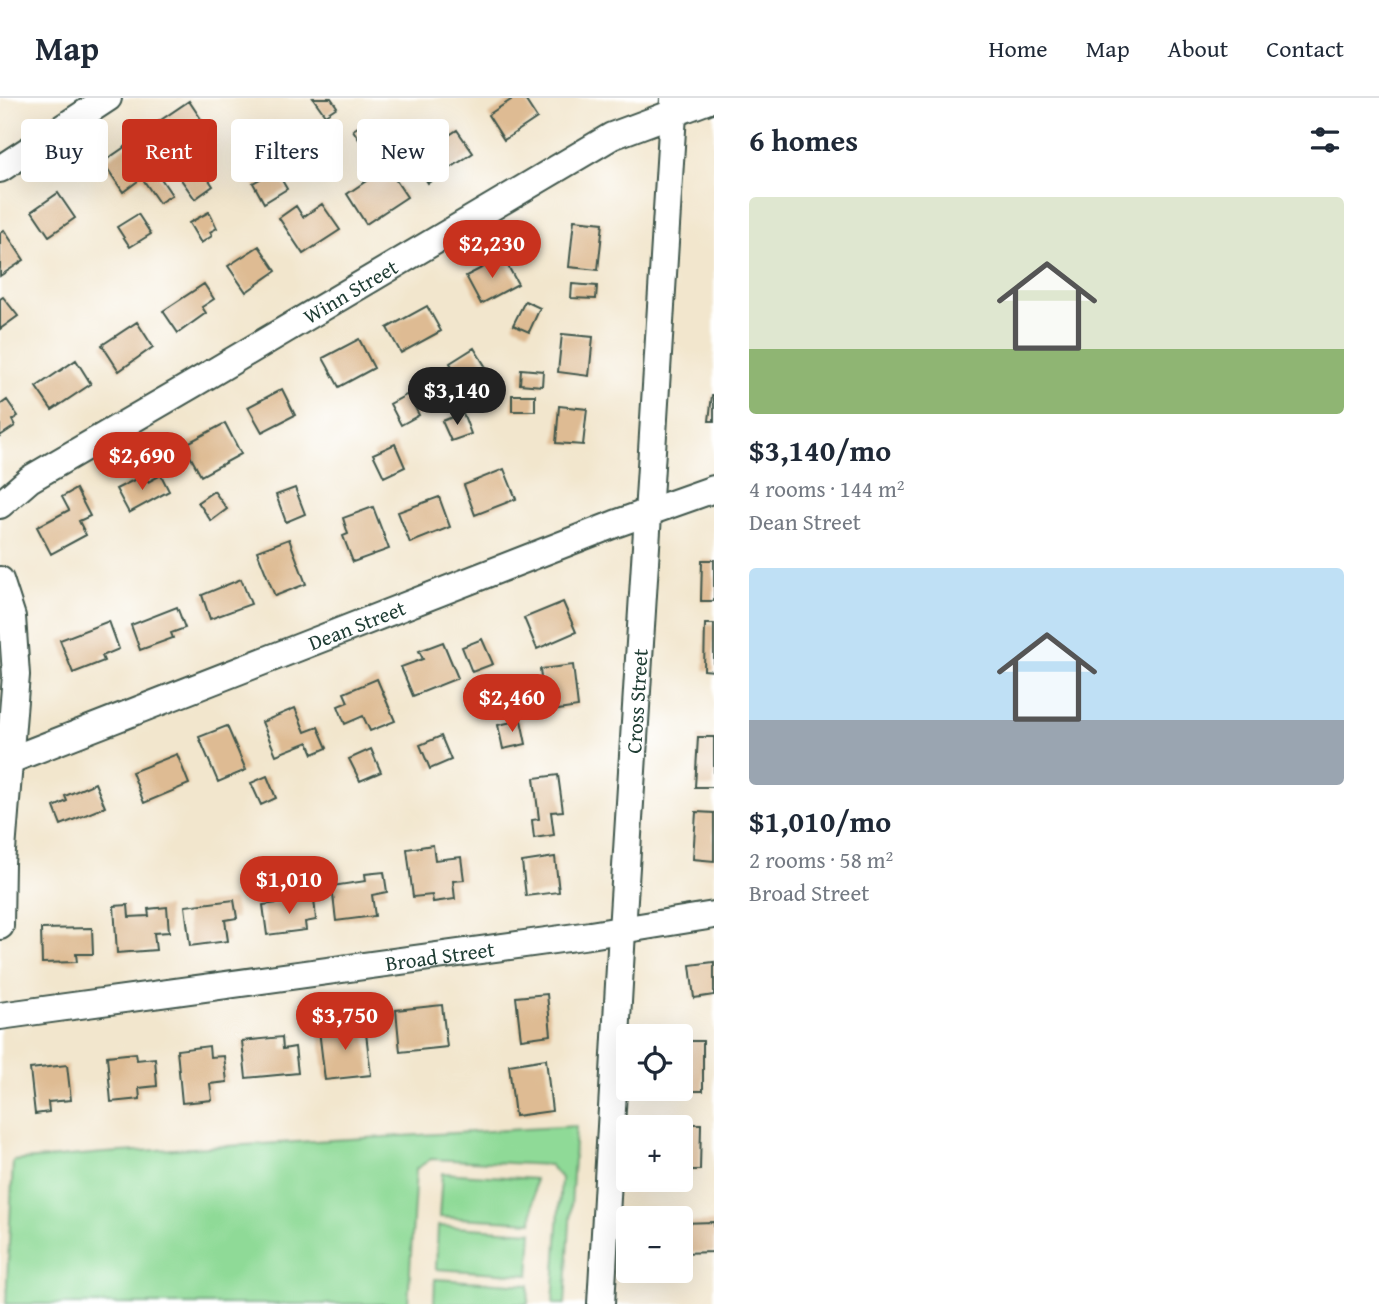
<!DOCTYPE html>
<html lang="en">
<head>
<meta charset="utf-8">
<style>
	:root { --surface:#fff; --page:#f6f6f7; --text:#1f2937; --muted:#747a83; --line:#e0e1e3; --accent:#c8321e }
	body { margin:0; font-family:"Gentium Book Plus",serif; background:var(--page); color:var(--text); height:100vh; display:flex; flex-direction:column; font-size:26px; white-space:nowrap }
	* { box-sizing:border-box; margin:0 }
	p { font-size:23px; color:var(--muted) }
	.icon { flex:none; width:38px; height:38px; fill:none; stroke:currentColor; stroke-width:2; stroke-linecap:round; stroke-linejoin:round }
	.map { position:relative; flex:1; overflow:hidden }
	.side { display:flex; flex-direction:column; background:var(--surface); width:665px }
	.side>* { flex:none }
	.banner { position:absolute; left:21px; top:21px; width:588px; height:63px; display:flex; gap:14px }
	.controls { position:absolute; left:616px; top:926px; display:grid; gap:14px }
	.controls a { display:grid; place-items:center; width:77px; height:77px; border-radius:7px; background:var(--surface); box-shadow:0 7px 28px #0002; font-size:35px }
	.price { position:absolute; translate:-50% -60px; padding:0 16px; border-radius:24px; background:var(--accent); color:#fff; font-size:23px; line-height:46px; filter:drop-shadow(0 2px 4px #0008) }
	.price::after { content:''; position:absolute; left:50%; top:42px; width:21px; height:16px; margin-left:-10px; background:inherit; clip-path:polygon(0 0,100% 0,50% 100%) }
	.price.on { background:#222; color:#fff }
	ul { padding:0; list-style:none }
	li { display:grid; align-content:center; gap:14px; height:371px; padding:0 35px }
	li span { display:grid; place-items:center; height:217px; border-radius:7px; color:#555 }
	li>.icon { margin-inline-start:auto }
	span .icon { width:126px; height:126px; fill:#fffc; stroke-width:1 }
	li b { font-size:30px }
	h2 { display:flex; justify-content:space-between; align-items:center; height:84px; padding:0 35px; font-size:30px }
	.pill { padding:0 24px; border-radius:7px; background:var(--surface); box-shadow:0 7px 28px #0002; font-size:24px; line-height:63px }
	.pill.on { background:var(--accent); color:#fff }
	header { display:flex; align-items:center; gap:42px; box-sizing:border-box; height:98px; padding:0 35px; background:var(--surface); border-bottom:2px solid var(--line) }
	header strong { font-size:33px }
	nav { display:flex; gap:38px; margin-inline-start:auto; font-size:24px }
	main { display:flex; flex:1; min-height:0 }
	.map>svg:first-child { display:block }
	.green { fill:#8fda97; stroke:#578c66; stroke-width:2 }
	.building { fill:#debb93 }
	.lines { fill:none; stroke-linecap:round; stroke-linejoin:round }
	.minor-casing { stroke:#3f564b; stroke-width:30 }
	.minor { stroke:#fff; stroke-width:26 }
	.labels { text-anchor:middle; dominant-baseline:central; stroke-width:6; stroke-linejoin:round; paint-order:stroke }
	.street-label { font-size:21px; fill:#1f3d34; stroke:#fff }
</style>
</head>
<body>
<header>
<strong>Map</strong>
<nav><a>Home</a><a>Map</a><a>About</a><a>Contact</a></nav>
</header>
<main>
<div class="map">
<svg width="714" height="1206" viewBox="0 0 714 1206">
	<rect width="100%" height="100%" fill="#fff"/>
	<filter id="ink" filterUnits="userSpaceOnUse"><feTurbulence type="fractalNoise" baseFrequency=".0143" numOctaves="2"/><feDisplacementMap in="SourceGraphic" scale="14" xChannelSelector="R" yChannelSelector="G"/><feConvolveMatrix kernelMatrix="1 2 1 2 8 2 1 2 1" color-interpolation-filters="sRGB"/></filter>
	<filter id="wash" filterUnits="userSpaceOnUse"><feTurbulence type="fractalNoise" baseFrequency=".00686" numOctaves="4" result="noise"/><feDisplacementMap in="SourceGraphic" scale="28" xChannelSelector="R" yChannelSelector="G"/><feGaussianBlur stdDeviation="1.57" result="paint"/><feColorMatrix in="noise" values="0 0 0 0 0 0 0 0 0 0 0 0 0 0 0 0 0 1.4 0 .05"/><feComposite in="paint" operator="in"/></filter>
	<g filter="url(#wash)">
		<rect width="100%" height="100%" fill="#f2e6cd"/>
		<path class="green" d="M576,1028L565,1206H553L561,1080L550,1067L431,1061L416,1071L408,1206H6L13,1063L104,1055Z
			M442,1075L535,1081L532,1124L439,1119Z
			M438,1128L532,1134L529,1177L436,1171Z
			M435,1181L529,1187L528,1206H434Z"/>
		<g id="blocks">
			<path class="building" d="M313,0H331L337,9L325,17Z
				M514,0H524L537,20L504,42L488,17Z
				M189,3L209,33L178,54L158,24Z
				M373,20L385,39L365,51L353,32Z
				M274,32L286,53L264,65L252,43Z
				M457,32L473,55L428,85L416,66L433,55L430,50Z
				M135,42L172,97L159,105L142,80L123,94L103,64Z
				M199,67L213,88L195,101L180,80Z
				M387,69L407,99L366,126L347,96Z
				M276,72L287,91L264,105L253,85Z
				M58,95L75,120L49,138L32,113Z
				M322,106L340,132L303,156L279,120L296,108L303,119Z
				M209,114L217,130L210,134L212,138L201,145L189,125Z
				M138,116L151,136L130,149L117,129Z
				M574,122L603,125L598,172L569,169Z
				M4,132L24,162L0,178V135Z
				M259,148L276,173L246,194L228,168Z
				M503,159L518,186L481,206L466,178Z
				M204,186L214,201L202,209L206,215L178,235L163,213Z
				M572,186L597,188L596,201L571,200Z
				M3,199L18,218L0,231V201Z
				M525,203L540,210L529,234L513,227Z
				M427,208L441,233L401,255L387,230Z
				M137,224L153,249L119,273L102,247Z
				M562,236L593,239L589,278L558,274Z
				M359,241L374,270L339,289L323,260Z
				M474,250L487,271L462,286L450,265Z
				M76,262L91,286L52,312L36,289Z
				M521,271L543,273L542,288L520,286Z
				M282,291L295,317L262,334L248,309Z
				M408,296L419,317L401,327L390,306Z
				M512,297H535V313H512Z
				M712,297H714V323H709Z
				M7,302L18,318L12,322L15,328L0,338V307Z
				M559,308L587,311L583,347L556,345Z
				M463,315L471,336L451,343L442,323Z
				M225,325L241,356L201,378L184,347Z
				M395,346L405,369L384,379L373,356Z
				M504,371L516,401L475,417L464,387Z
				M144,377L148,384L161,377L169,393L129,415L116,391Z
				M295,390L305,416L286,424L276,397Z
				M76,391L90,418L79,423L86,437L51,456L37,429L69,412L62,399Z
				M214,393L227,411L211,423L198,404Z
				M439,399L450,429L410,445L398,414Z
				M373,409L389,451L353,464L343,438L348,436L343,420Z
				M289,441L306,486L275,498L257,453Z
				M702,462H714V503H701Z
				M241,481L251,506L210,521L202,497Z
				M563,504L576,534L537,551L524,520Z
				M177,509L185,530L171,535L173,540L140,552L131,527Z
				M109,523L119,551L102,558L104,563L73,575L60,542Z
				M705,526H714V573L704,572Z
				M482,541L493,566L472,574L462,549Z
				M443,544L458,580L413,598L401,569L423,561L419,553Z
				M573,567L578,609L545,614L540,571Z
				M377,581L395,623L370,633L363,618L345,626L338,608L348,604L344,595Z
				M295,610L305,634L318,629L327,650L313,656L308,644L276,657L262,624Z
				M521,622L526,646L503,651L498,627Z
				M227,628L246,672L218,684L199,639Z
				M441,638L451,662L430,671L420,647Z
				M698,639H714V689H695Z
				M371,651L381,674L360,683L349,661Z
				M177,656L189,686L144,705L132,674Z
				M558,677L563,713L551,714L554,737L534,740L532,722L539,721L534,680Z
				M267,678L276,700L261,707L251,685Z
				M95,685L105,709L61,727L54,709L67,703L65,698Z
				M696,714L714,715V763L693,761Z
				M433,747L435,762L461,759L464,782L453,783L455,801L433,804L432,797L413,799L407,751Z
				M555,759L559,794L526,798L522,764Z
				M384,774L387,794L372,797L375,818L336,823L332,788L366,783L365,776Z
				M314,800L316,822L305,824L306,832L267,837L263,807Z
				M234,802L237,820L225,822L228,843L190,848L185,808Z
				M128,807L129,819L149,818L148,811L167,809L169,834L154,835L156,852L117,855L114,808Z
				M92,830L93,856H76L77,864L42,865L41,831Z
				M714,864V897L694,900L690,867Z
				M547,896L551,937L521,941L516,899Z
				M442,907L447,949L400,954L396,912Z
				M365,927L371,977L325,982L319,932Z
				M282,939L283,951L295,949L298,975L246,980L242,943Z
				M681,943H703V993H674V990H681Z
				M209,948L210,959L224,958L227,984L210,986L212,1002L182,1005L177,952Z
				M136,955L137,962L155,960L157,988L139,990L140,1001L111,1004L107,958Z
				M546,961L552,1013L515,1018L509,967Z
				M67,967L71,1002L48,1004L49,1014L35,1016L30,971Z
				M673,1026H701L700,1072H681V1029H673Z
				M714,1124V1154L681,1155V1125Z"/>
		</g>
	</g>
	<g filter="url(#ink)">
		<use href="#blocks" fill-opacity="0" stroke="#3f564b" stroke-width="2"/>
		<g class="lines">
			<defs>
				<g id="minor">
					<path d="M0,71L108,0"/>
					<path id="s1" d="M0,407L30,381L195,285L612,38L714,0"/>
					<path d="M0,482L12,519L16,577L1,765L0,828"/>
					<path id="s2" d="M0,666L615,426L714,391"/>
					<path id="s3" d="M0,918L590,837L714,817"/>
					<path id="s4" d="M601,1206L622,833L674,0"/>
				</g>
			</defs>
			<use href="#minor" class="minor-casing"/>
			<use href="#minor" class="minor"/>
		</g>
	</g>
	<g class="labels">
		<g class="street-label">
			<text stroke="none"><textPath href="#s1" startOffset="411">Winn Street</textPath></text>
			<text stroke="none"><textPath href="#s2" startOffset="383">Dean Street</textPath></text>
			<text stroke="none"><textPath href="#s4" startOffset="604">Cross Street</textPath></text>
			<text stroke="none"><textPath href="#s3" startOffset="444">Broad Street</textPath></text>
		</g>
	</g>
</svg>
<div class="controls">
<a><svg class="icon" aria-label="locate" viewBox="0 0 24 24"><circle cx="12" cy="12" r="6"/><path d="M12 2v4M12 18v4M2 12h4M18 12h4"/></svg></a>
<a>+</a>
<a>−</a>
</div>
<b class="price" style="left:492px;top:182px">$2,230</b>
<b class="price on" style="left:457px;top:329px">$3,140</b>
<b class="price" style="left:142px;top:394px">$2,690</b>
<b class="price" style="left:512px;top:636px">$2,460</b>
<b class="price" style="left:289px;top:818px">$1,010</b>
<b class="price" style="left:345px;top:954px">$3,750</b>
<div class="banner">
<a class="pill">Buy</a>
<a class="pill on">Rent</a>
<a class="pill">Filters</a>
<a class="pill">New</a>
</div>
</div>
<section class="side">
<h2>6 homes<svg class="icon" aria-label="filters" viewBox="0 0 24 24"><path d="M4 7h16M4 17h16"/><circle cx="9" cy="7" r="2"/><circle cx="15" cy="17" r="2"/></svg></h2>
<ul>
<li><span style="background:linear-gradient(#dfe7d0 70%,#8fb573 0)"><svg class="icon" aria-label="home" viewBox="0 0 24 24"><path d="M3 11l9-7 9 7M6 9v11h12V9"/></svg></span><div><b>$3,140/mo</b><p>4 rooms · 144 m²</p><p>Dean Street</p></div></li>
<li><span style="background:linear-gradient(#bfe0f5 70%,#9aa5b1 0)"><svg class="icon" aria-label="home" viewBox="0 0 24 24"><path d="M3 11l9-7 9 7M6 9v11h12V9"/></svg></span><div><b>$1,010/mo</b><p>2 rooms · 58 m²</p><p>Broad Street</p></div></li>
</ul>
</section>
</main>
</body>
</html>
